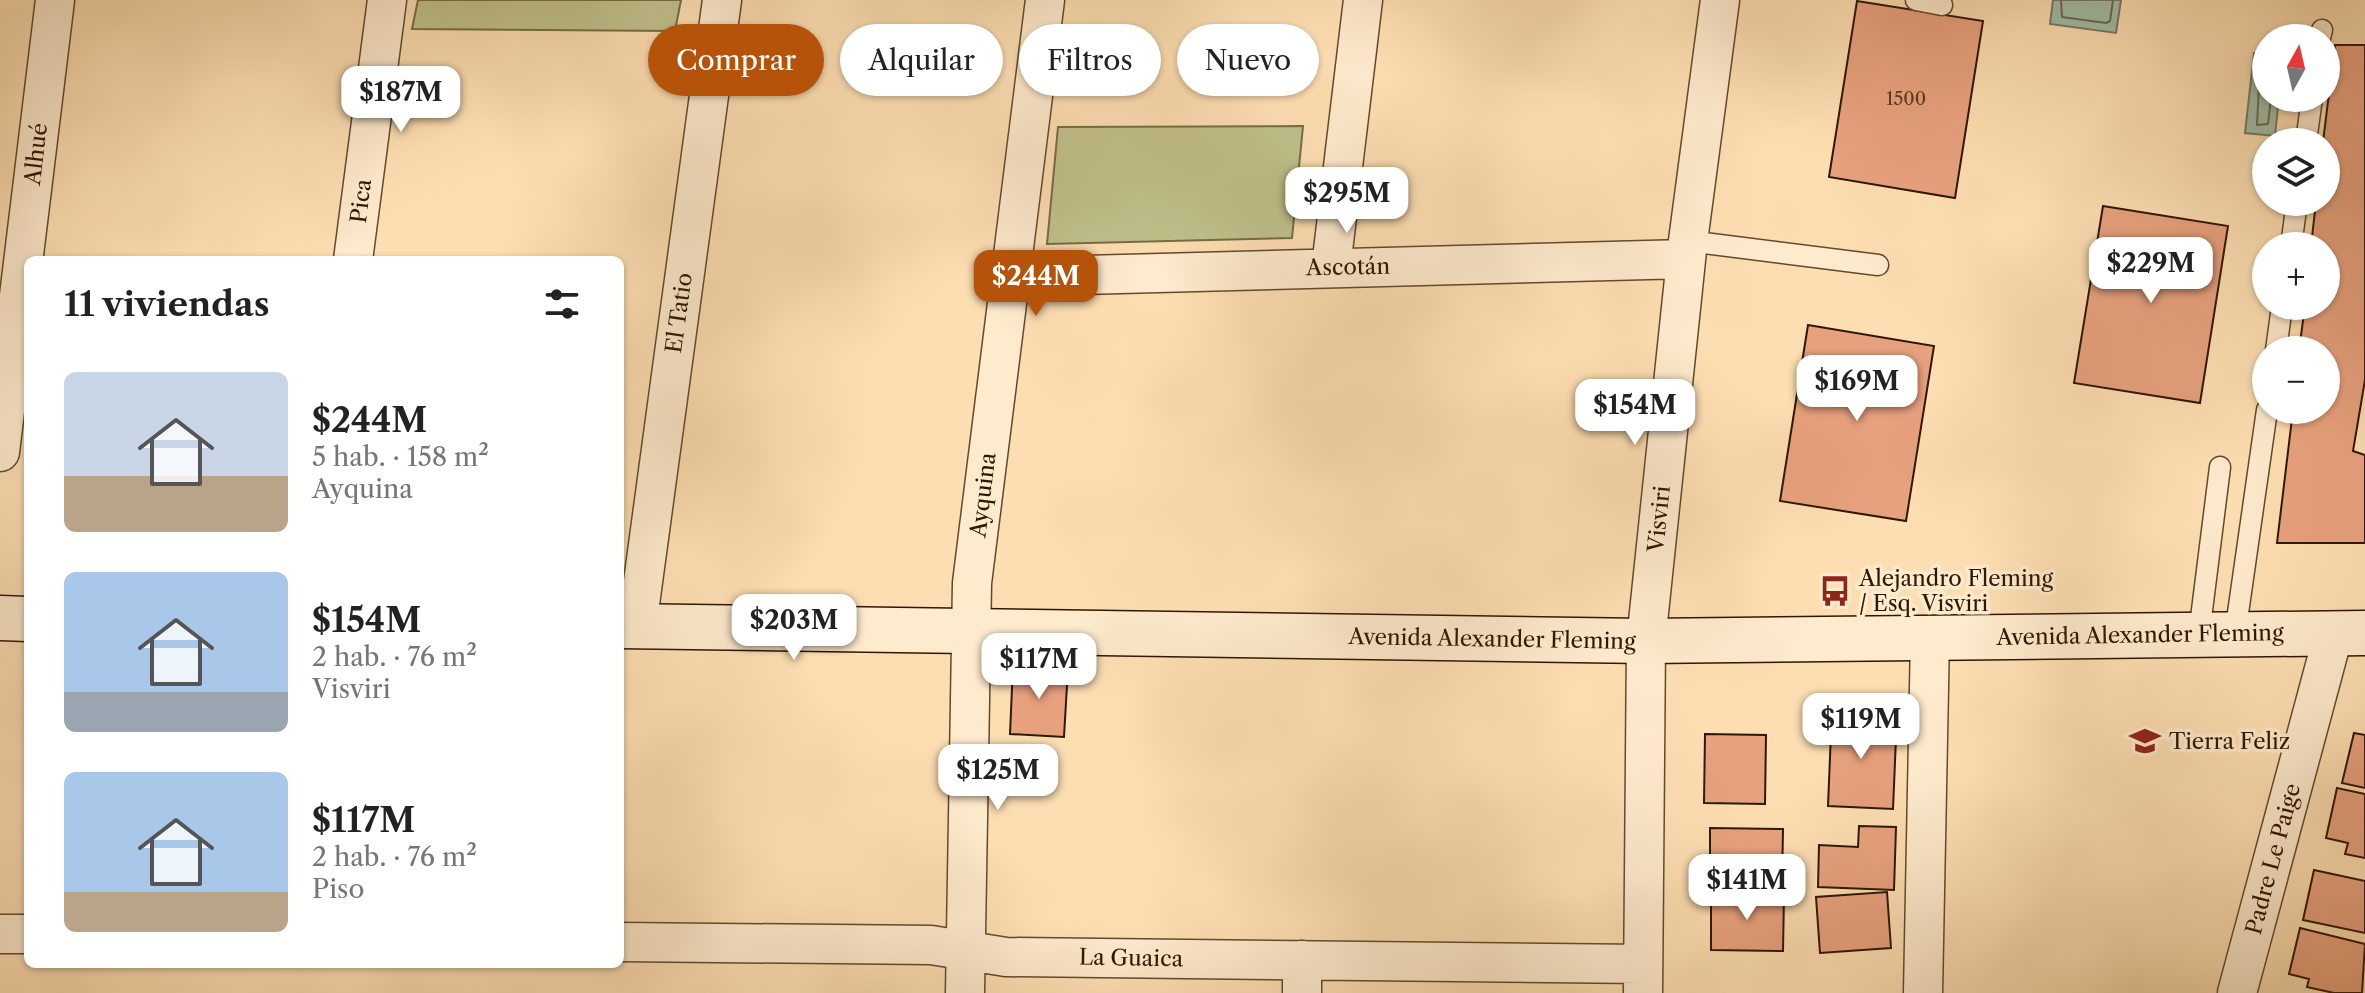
<!DOCTYPE html>
<html lang="es">
<head>
<meta charset="utf-8">
<style>
	:root { --surface:#fff; --page:#f6f6f6; --text:#222; --muted:#767676; --accent:#b45309 }
	body { margin:0; font-family:"Libre Caslon Text",serif; background:var(--page); color:var(--text); height:100vh; display:flex; flex-direction:column; font-size:30px; white-space:nowrap }
	* { box-sizing:border-box; margin:0 }
	p { font-size:26px; color:var(--muted) }
	.icon { flex:none; width:44px; height:44px; fill:none; stroke:currentColor; stroke-width:2; stroke-linecap:round; stroke-linejoin:round }
	.map { position:relative; flex:1; overflow:hidden }
	.sheet { position:absolute; left:24px; top:256px; width:600px; height:712px; display:flex; flex-direction:column; background:var(--surface); border-radius:12px; box-shadow:0 2px 6px #0004 }
	.sheet>* { flex:none }
	.guide { position:absolute; left:648px; top:24px; width:760px; height:72px; display:flex; gap:16px }
	.needle { width:52px; rotate:8deg }
	.controls { position:absolute; left:2252px; top:24px; display:grid; gap:16px }
	.controls a { display:grid; place-items:center; width:88px; height:88px; border-radius:50%; background:var(--surface); box-shadow:0 2px 6px #0004; font-size:40px }
	.price { position:absolute; translate:-50% -68px; padding:0 18px; border-radius:16px; background:#fff; color:#222; font-size:26px; line-height:52px; filter:drop-shadow(0 2px 4px #0008) }
	.price::after { content:''; position:absolute; left:50%; top:48px; width:24px; height:18px; margin-left:-12px; background:inherit; clip-path:polygon(0 0,100% 0,50% 100%) }
	.price.selected { background:var(--accent); color:#fff }
	ul { padding:0; list-style:none }
	li { display:flex; align-items:center; gap:24px; height:200px; padding:0 40px }
	li span { display:grid; place-items:center; flex:none; width:224px; height:160px; border-radius:12px; color:#555 }
	li>.icon { margin-inline-start:auto }
	span .icon { width:96px; height:96px; fill:#fffc; stroke-width:1 }
	li b { font-size:34px }
	h2 { display:flex; justify-content:space-between; align-items:center; height:96px; padding:0 40px; font-size:34px }
	.tag { padding:0 28px; border-radius:36px; background:var(--surface); box-shadow:0 2px 6px #0004; font-size:28px; line-height:72px }
	.tag.selected { background:var(--accent); color:#fff }
	.map>svg:first-child { display:block }
	.green { fill:#c0c18c; stroke:#766c46; stroke-width:2 }
	.water { fill:#a1bda7; stroke:#737b64; stroke-width:2 }
	.lines { fill:none; stroke-linecap:round; stroke-linejoin:round }
	.shore { stroke:#676a54; stroke-width:2 }
	.building { fill:#e8a17e; stroke:#2d1800; stroke-width:2 }
	.service-casing { stroke:#614a2c; stroke-width:23 }
	.minor-casing { stroke:#614a2c; stroke-width:41 }
	.secondary-casing { stroke:#2d1800; stroke-width:47 }
	.service { stroke:#feeacd; stroke-width:20 }
	.minor { stroke:#feeacd; stroke-width:38 }
	.secondary { stroke:#feeacd; stroke-width:44 }
	.labels { text-anchor:middle; dominant-baseline:central; stroke-width:7; stroke-linejoin:round; paint-order:stroke }
	.number-label { font-size:18px; fill:#5c3a20 }
	.street-label { font-size:22px; fill:#2d1800; stroke:#feeacd }
	.poi-label { font-size:22px; fill:#2d1800; stroke:#feeacd; text-anchor:start }
</style>
</head>
<body>
<div class="map">
<svg width="2365" height="993" viewBox="0 0 2365 993">
	<rect width="100%" height="100%" fill="#fddeb2"/>
	<filter id="stains"><feTurbulence type="fractalNoise" baseFrequency=".0025" numOctaves="4"/><feColorMatrix values="0 0 0 0 .2 0 0 0 0 .09 0 0 0 0 .02 0 0 0 .5 -.17"/></filter>
	<radialGradient id="worn" r=".72"><stop offset=".6" stop-color="#630" stop-opacity="0"/><stop offset="1" stop-color="#630" stop-opacity=".3"/></radialGradient>
	<path class="green" d="M418,0H681L675,31L412,29Z
		M1303,126L1292,238L1047,244L1058,127Z"/>
	<path class="water" d="M2053,0H2121L2116,33L2050,24Z
		M2254,53L2266,54V98H2279L2275,136L2245,133Z"/>
	<g class="lines">
		<path class="shore" d="M2061,0L2062,17L2106,23L2110,21L2113,0
			M2266,62L2260,66L2257,125L2268,124L2271,98"/>
	</g>
	<path class="building" d="M1857,1L1983,21L1955,198L1829,177Z
		M2335,45H2365V380L2353,451L2365,455V543H2277L2293,410H2326V350H2299L2305,306H2326V246H2311L2316,202H2326L2323,142Z
		M2103,206L2228,226L2200,403L2074,383Z
		M1808,325L1934,346L1906,521L1780,501Z
		M1013,665L1068,668L1064,737L1010,734Z
		M1832,708L1882,710L1880,738H1896L1893,809L1828,806Z
		M2354,733L2365,735V788L2342,783Z
		M1705,734L1766,735L1765,804L1704,803Z
		M2337,788L2365,794V858L2345,854L2348,843L2326,838Z
		M1859,826L1896,827L1894,890L1818,887L1819,845L1858,847Z
		M1710,828L1783,829L1782,887H1710Z
		M2314,870L2365,881V933L2303,920Z
		M1887,892L1891,948L1820,953L1816,897Z
		M1711,893L1784,895L1783,951L1711,950Z
		M2300,928L2365,944L2362,993H2334L2307,987L2309,979L2289,974Z"/>
	<g class="lines">
		<defs>
			<path id="service" d="M1916,0L1942,5
				M2320,38L2322,30
				M2306,142L2312,98
				M1688,241L1878,265
				M2291,246L2297,202
				M2276,350L2282,306
				M2199,634L2220,467
				M2235,634L2267,410"/>
			<path id="minor" d="M353,260L387,0
				M1331,267L1363,0
				M1010,277L1686,259
				M0,452L55,0
				M637,626L722,0
				M0,934H28
				M620,942L931,945L1006,957L1643,964
				M965,993L972,583L1045,0
				M1302,993V960
				M1643,993L1646,641L1688,241L1720,0
				M1923,993L1930,637
				M2237,993L2334,632"/>
			<path id="secondary" d="M0,618L28,619
				M620,626L1646,641L2365,633"/>
		</defs>
		<use href="#service" class="service-casing"/>
		<use href="#minor" class="minor-casing"/>
		<use href="#secondary" class="secondary-casing"/>
		<use href="#service" class="service"/>
		<use href="#minor" class="minor"/>
		<use href="#secondary" class="secondary"/>
	</g>
	<defs>
		<symbol id="bus-bare" viewBox="-9 -9 18 18"><path d="M-5-6H5V4H4V6H2V4H-2V6H-4V4H-5ZM-3.5-4V0h7V-4ZM-3.5 1.2v1.5H-2V1.2ZM2 1.2v1.5H3.5V1.2Z" fill="#8f2418" stroke="#feeacd" stroke-width="2.5" paint-order="stroke"/></symbol>
		<symbol id="school-bare" viewBox="-9 -9 18 18"><path d="M0-5L7-2L0 1L-7-2ZM-4 1L0 2.5L4 1V4Q0 6-4 4Z" fill="#8f2418" stroke="#feeacd" stroke-width="2.5" paint-order="stroke"/></symbol>
	</defs>
	<g fill-rule="evenodd">
		<use href="#bus-bare" x="1813" y="569" width="44" height="44"/>
		<use href="#school-bare" x="2123" y="719" width="44" height="44"/>
	</g>
	<g class="labels">
		<g class="number-label">
			<text x="1906" y="99">1500</text>
		</g>
		<g class="street-label">
			<text transform="translate(36 154) rotate(-83)">Alhué</text>
			<text transform="translate(361 201) rotate(-83)">Pica</text>
			<text transform="translate(1348 267) rotate(-1)">Ascotán</text>
			<text transform="translate(679 313) rotate(-82)">El Tatio</text>
			<text transform="translate(983 495) rotate(-83)">Ayquina</text>
			<text transform="translate(1659 519) rotate(-84)">Visviri</text>
			<text transform="translate(2140 635) rotate(-1)">Avenida Alexander Fleming</text>
			<text transform="translate(1492 639) rotate(1)">Avenida Alexander Fleming</text>
			<text transform="translate(2273 859) rotate(-75)">Padre Le Paige</text>
			<text transform="translate(1131 958) rotate(1)">La Guaica</text>
		</g>
		<g class="poi-label">
			<text x="1859" y="578">Alejandro Fleming<tspan x="1859" dy="25">/ Esq. Visviri</tspan></text>
			<text x="2169" y="741">Tierra Feliz</text>
		</g>
	</g>
	<rect width="100%" height="100%" filter="url(#stains)"/>
	<rect width="100%" height="100%" fill="url(#worn)"/>
</svg>
<div class="controls">
<a><svg class="needle" viewBox="-14 -14 28 28"><path d="M0-13l5 13h-10z" fill="#e53935"/><path d="M0 13l5-13h-10z" fill="#767676"/></svg></a>
<a><svg class="icon" aria-label="layers" viewBox="0 0 24 24"><path d="M12 4l9 5-9 5-9-5zM3 14l9 5 9-5"/></svg></a>
<a>+</a>
<a>−</a>
</div>
<b class="price" style="left:401px;top:134px">$187M</b>
<b class="price" style="left:1347px;top:235px">$295M</b>
<b class="price" style="left:2151px;top:305px">$229M</b>
<b class="price selected" style="left:1036px;top:318px">$244M</b>
<b class="price" style="left:1857px;top:423px">$169M</b>
<b class="price" style="left:1635px;top:447px">$154M</b>
<b class="price" style="left:794px;top:662px">$203M</b>
<b class="price" style="left:1039px;top:701px">$117M</b>
<b class="price" style="left:1861px;top:761px">$119M</b>
<b class="price" style="left:998px;top:812px">$125M</b>
<b class="price" style="left:1747px;top:922px">$141M</b>
<div class="guide">
<a class="tag selected">Comprar</a>
<a class="tag">Alquilar</a>
<a class="tag">Filtros</a>
<a class="tag">Nuevo</a>
</div>
<section class="sheet">
<h2>11 viviendas<svg class="icon" aria-label="filters" viewBox="0 0 24 24"><path d="M4 7h16M4 17h16"/><circle cx="9" cy="7" r="2"/><circle cx="15" cy="17" r="2"/></svg></h2>
<ul>
<li><span style="background:linear-gradient(#c9d6e8 65%,#b9a48a 0)"><svg class="icon" aria-label="home" viewBox="0 0 24 24"><path d="M3 11l9-7 9 7M6 9v11h12V9"/></svg></span><div><b>$244M</b><p>5 hab. · 158 m²</p><p>Ayquina</p></div></li>
<li><span style="background:linear-gradient(#a9c7e8 75%,#9aa5b1 0)"><svg class="icon" aria-label="home" viewBox="0 0 24 24"><path d="M3 11l9-7 9 7M6 9v11h12V9"/></svg></span><div><b>$154M</b><p>2 hab. · 76 m²</p><p>Visviri</p></div></li>
<li><span style="background:linear-gradient(#a9c7e8 75%,#b9a48a 0)"><svg class="icon" aria-label="home" viewBox="0 0 24 24"><path d="M3 11l9-7 9 7M6 9v11h12V9"/></svg></span><div><b>$117M</b><p>2 hab. · 76 m²</p><p>Piso</p></div></li>
</ul>
</section>
</div>
</body>
</html>
